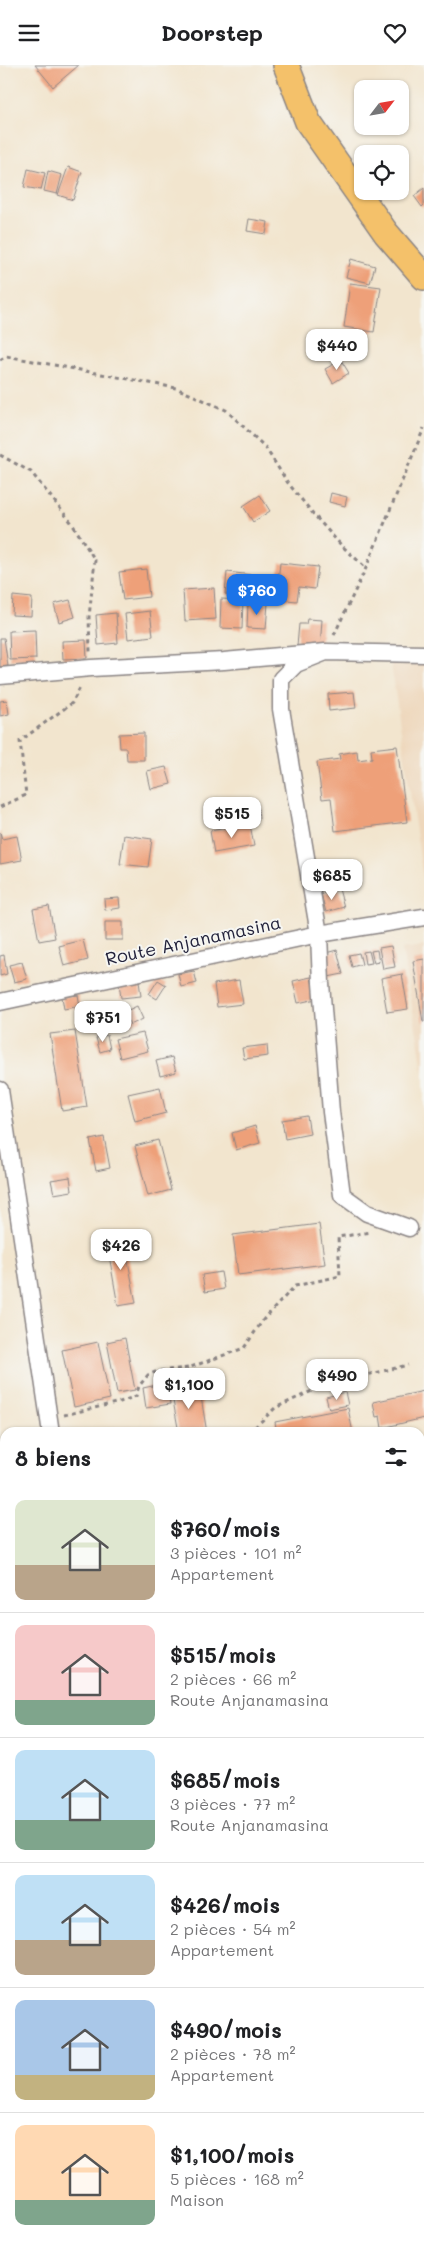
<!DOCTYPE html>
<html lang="fr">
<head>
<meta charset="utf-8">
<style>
	:root { --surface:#fff; --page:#f6f6f6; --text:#202124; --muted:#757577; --line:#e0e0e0; --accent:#1a73e8 }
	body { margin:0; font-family:Mali,sans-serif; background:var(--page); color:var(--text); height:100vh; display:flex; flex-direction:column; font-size:19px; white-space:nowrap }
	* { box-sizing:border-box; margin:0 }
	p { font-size:16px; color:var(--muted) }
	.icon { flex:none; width:28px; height:28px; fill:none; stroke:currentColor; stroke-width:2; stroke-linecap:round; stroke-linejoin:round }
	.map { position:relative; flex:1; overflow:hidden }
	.side { position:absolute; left:0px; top:1362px; width:425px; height:821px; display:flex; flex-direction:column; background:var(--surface); border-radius:15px 15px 0 0; box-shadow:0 1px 4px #0004 }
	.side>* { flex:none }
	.needle { width:32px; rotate:59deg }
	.fabs { position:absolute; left:354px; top:15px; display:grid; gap:10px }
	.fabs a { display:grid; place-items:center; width:55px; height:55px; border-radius:10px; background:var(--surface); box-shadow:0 1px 4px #0004; font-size:25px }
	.price { position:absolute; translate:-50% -42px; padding:0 11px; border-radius:10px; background:#fff; color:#222; font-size:16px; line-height:32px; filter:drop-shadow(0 1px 2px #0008) }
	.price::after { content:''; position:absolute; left:50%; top:30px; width:15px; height:11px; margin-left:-8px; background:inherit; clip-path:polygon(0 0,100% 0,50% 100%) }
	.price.selected { background:var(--accent); color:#fff }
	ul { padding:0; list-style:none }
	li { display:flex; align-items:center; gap:15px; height:125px; padding:0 15px }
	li+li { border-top:1px solid var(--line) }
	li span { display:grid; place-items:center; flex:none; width:140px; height:100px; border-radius:10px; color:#555 }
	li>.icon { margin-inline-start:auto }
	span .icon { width:60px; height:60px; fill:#fffc; stroke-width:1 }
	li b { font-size:21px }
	h2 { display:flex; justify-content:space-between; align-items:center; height:60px; padding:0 15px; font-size:21px }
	header { display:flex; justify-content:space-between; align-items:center; height:65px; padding:0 15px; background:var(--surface); font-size:22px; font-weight:700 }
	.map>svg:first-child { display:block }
	.built { fill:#eed7bb }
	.building { fill:#eea079 }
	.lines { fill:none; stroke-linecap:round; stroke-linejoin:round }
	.lane-casing { stroke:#8a8484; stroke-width:10 }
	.street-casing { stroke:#8a8484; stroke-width:19 }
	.primary-casing { stroke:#8a8484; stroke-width:28 }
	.path { stroke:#8a8484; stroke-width:3; stroke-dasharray:4 4; stroke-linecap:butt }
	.lane { stroke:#fff; stroke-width:8 }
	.street { stroke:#fff; stroke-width:16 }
	.primary { stroke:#f4c16a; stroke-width:25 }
	.labels { text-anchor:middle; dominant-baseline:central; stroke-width:4; stroke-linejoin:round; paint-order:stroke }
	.street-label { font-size:18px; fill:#22223b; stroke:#f6f6f2 }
</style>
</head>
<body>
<header><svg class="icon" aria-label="menu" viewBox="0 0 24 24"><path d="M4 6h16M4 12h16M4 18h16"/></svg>Doorstep<svg class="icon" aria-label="heart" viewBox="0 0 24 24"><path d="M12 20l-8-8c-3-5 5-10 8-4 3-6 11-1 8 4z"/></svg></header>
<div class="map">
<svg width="424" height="2183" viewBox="0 0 424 2183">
	<rect width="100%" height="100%" fill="#f6f6f2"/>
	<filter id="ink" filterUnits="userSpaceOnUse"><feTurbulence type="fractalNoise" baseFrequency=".02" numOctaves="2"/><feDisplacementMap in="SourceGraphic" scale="10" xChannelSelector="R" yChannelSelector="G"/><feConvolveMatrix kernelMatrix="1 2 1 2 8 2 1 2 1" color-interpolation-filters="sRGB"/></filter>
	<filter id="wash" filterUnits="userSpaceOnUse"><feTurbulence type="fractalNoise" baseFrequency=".0096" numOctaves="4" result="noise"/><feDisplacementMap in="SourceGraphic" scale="20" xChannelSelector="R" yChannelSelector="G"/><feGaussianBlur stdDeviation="1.12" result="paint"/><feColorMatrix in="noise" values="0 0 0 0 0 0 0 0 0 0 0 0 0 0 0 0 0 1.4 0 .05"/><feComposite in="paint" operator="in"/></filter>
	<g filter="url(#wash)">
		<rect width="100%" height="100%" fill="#f2e5ce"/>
		<path class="built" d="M390,592H424V820Z
			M424,881V1009L402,884Z"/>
		<g id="blocks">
			<path class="building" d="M35,0H79L53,22Z
				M68,102L82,107L73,135L58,130Z
				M28,104L45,108L41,125L24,122Z
				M48,106L62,110L57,129L44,126Z
				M424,123V140L422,142L414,131Z
				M249,154L268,157L266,169L247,166Z
				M351,194L375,201L370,218L346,212Z
				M350,218L381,222L374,267L344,262Z
				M341,295L349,308L333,318L325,304Z
				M331,428L347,432L345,441L329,437Z
				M260,430L270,446L253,457L243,441Z
				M280,498L318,502L315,524L299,522L297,536L276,534Z
				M146,504L149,532L123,535L119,507Z
				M227,507L269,512L266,533L225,529Z
				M214,523L216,554L185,556L183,525Z
				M13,531L32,533L31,551L12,550Z
				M221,534L243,535L242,564L220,563Z
				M70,535L75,552L59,557L54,539Z
				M248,538H268L266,564L247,563Z
				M150,546L153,571L128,574L125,549Z
				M116,548L118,578L98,580L96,550Z
				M307,554L322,555L320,583L297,581L299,559H306Z
				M35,565L36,594L10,595L9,566Z
				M0,573H4L8,601L0,602Z
				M86,575L87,593L63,594L62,576Z
				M354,627L356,643L329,646L328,629Z
				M7,635L9,649L0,651V636Z
				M144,668V695H127L126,683H120L119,669Z
				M397,681L407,757L335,766L331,733L322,734L317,697L340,694L339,689L357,686L358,695L372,693L371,684Z
				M166,702L171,719L151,724L147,706Z
				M258,742L259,754L220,758L219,746Z
				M250,759L254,781L214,788L210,766Z
				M0,767L2,774L17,771L22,795L0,799Z
				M124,770L152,774L148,802L120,799Z
				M339,824L344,842L326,847L321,829Z
				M119,833L120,843L105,845L104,834Z
				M49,841L55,873L39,876L33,844Z
				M105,857H123V875H105Z
				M83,875L88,895L64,901L59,881Z
				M391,881L395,902L383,904L379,883Z
				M337,885L343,909L328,912L322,889Z
				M377,885L379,897L374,898L371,886Z
				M369,886L372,898L365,899L363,887Z
				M359,888L362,899L352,902L349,890Z
				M4,890L7,909L0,911V891Z
				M424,894V957H423L413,896Z
				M22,897L27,914L14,917L9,900Z
				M194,906L197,918L181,922L178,909Z
				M402,909L408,944L387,947L381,913Z
				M311,912L316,934L298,938L293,916Z
				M158,915L166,920L157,934L149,929Z
				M239,915L243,939L217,942L214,919Z
				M139,916L141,931L121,933L119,918Z
				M78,930L80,941L64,944L62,932Z
				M137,941L143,954L130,960L124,947Z
				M75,966L87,1042L62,1046L50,969Z
				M143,968L148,986L120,993L115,974Z
				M107,970L110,984L100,987L96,973Z
				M267,980L268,991L244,994L242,983Z
				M172,992L176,1007L160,1011L156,996Z
				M160,1022L166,1048L135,1056L128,1029Z
				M307,1051L310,1069L285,1074L282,1055Z
				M255,1061L260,1078L236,1085L232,1068Z
				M104,1072L110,1103L96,1106L90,1075Z
				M158,1075L171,1125L148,1131L135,1081Z
				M70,1112L72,1126L54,1129L51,1115Z
				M319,1159L325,1199L238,1210L233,1170Z
				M123,1170L136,1238L118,1241L106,1173Z
				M221,1207L224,1224L205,1227L202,1210Z
				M125,1273L135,1325L117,1328L107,1277Z
				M98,1277L110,1334L74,1342L62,1285Z
				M166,1318L170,1339L146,1343L143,1323Z
				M199,1320L207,1368H179L171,1325Z
				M424,1326V1353L382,1363L380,1351L376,1352L373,1337Z
				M345,1327L348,1340L329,1344L326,1332Z
				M348,1343L353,1368H277L275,1357Z
				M5,1519V1533H4L1,1520Z
				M5,1572V1594L0,1595V1573Z
				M424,1650V1666L420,1665Z
				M424,1721V1750L420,1749V1734Z
				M3,1963L5,1968V1985L0,1987V1964Z
				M5,2084V2103L0,2100V2092Z
				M7,2179H32L33,2183H8Z
				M152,2179H170L169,2183Z
				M371,2179H395L394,2183H371Z"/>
		</g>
	</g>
	<g filter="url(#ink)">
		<use href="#blocks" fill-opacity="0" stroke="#8a8484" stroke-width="1"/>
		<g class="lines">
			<defs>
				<path id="lane" d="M0,1390H5"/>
				<path id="street" d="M326,587L296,599L281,614V644L319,869L321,918L331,1047L342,1130L367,1148L409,1163
					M0,611L91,603L224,596L326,587L424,589
					M0,937L319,869L424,852
					M0,1025L51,1368
					M420,1483L424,1473
					M0,1777C11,1794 3,1831 0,1850
					M0,2133L5,2138
					M69,2179L77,2183
					M242,2183L250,2179
					M338,2183L339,2179
					M353,2183L354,2179"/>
				<path id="primary" d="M286,0L308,57L386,168L424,212"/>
			</defs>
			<use href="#lane" class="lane-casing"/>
			<use href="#street" class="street-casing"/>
			<use href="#primary" class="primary-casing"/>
			<path class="path" d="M0,295L6,291L176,323L226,345L265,382L288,418L315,451L341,480L366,503
				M0,390L31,407L71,457L95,495L89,552L90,587
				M334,570L366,503L424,363
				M0,742L26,730L20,676L72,638L81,621
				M64,1350L120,1337L136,1331L139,1321L148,1310L158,1306L188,1303L244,1283L263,1255L295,1221L340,1211L338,1172L371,1167
				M249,1368L275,1343L325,1320L408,1300"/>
			<use href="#lane" class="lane"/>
			<use href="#street" class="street"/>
			<use href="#primary" class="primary"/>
		</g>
	</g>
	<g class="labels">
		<g class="street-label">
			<text transform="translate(193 875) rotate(-12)">Route Anjanamasina</text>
		</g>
	</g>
</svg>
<div class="fabs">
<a><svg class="needle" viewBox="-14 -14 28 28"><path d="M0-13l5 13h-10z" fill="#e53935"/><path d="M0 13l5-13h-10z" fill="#757577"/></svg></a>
<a><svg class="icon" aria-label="locate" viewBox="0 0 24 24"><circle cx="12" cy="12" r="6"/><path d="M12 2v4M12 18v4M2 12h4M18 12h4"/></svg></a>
</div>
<b class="price" style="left:337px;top:306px">$440</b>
<b class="price selected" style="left:257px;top:551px">$760</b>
<b class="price" style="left:232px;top:774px">$515</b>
<b class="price" style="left:332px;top:836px">$685</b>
<b class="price" style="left:103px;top:978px">$751</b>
<b class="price" style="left:121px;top:1206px">$426</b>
<b class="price" style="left:337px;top:1336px">$490</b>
<b class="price" style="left:189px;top:1345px">$1,100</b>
<section class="side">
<h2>8 biens<svg class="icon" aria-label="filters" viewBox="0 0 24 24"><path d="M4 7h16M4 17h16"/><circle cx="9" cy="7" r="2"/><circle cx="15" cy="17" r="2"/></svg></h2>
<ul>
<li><span style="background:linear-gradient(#dfe7d0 65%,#b9a48a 0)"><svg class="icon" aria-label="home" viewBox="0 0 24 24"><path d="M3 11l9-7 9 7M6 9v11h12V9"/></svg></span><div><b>$760/mois</b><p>3 pièces · 101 m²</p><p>Appartement</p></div></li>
<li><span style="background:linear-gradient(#f6c9c9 75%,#7fa58c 0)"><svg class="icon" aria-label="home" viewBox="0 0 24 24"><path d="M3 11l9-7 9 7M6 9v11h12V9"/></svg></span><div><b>$515/mois</b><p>2 pièces · 66 m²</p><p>Route Anjanamasina</p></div></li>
<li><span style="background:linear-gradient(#bfe0f5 70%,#7fa58c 0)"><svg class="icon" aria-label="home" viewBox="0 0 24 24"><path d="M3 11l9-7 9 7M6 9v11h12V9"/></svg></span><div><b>$685/mois</b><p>3 pièces · 77 m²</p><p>Route Anjanamasina</p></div></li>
<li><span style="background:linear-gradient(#bfe0f5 65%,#b9a48a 0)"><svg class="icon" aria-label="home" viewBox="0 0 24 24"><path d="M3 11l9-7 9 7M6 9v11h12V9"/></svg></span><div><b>$426/mois</b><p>2 pièces · 54 m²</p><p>Appartement</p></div></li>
<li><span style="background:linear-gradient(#a9c7e8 75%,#c2b280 0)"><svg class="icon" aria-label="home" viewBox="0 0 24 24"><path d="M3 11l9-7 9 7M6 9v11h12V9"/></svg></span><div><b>$490/mois</b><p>2 pièces · 78 m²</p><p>Appartement</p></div></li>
<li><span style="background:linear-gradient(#ffd9b3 75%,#7fa58c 0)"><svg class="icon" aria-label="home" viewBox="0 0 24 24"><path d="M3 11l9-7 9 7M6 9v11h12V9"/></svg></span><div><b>$1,100/mois</b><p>5 pièces · 168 m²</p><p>Maison</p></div></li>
</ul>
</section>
</div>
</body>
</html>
